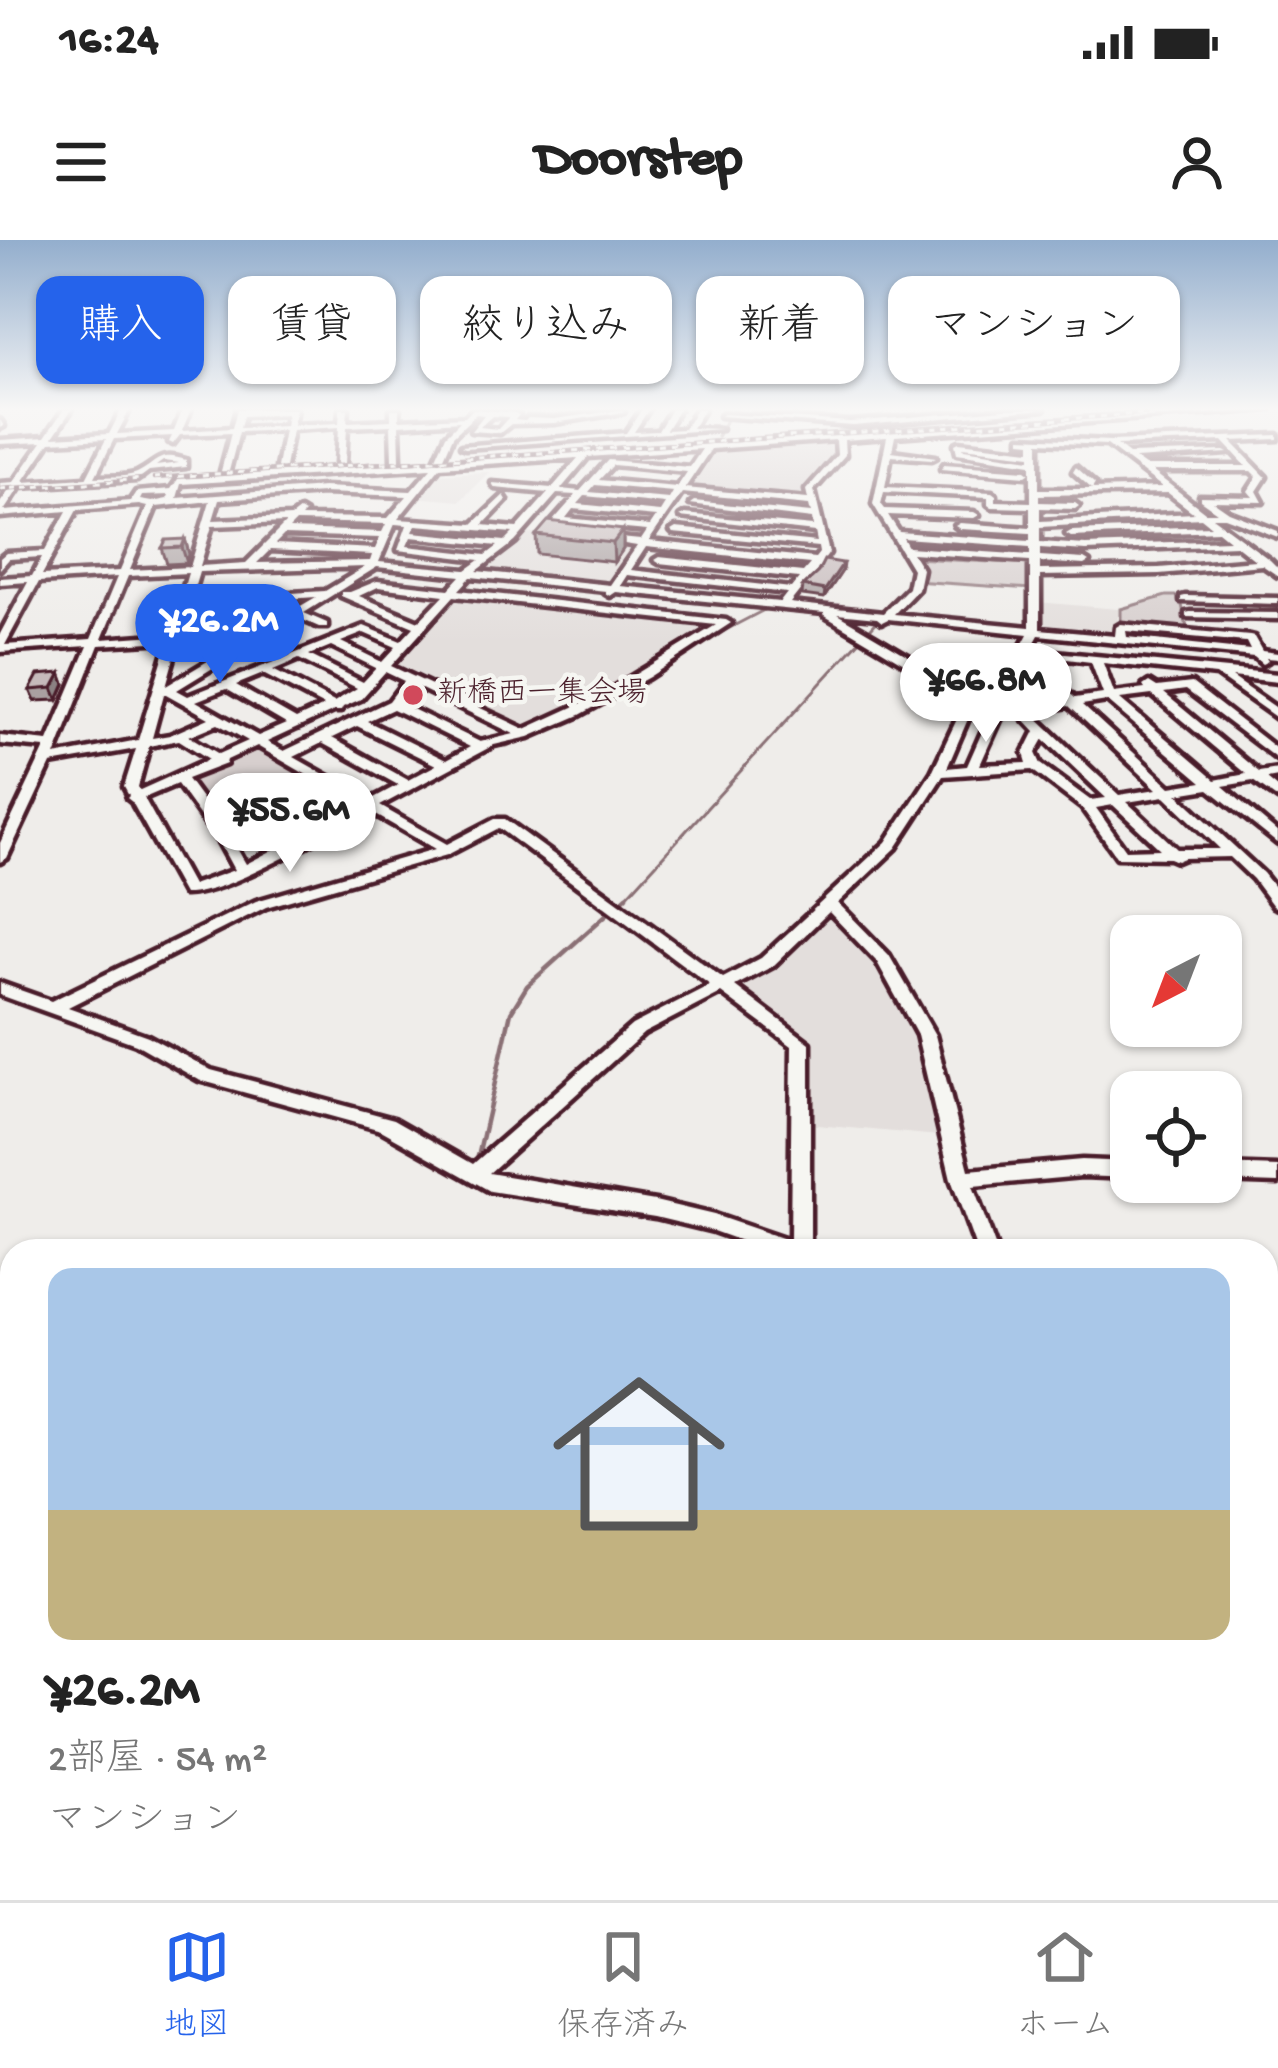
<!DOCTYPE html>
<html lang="ja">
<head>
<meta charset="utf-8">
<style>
	:root { --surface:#fff; --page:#f6f6f6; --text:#222; --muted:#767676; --line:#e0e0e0; --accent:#2563eb }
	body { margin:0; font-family:"Gochi Hand","Klee One",sans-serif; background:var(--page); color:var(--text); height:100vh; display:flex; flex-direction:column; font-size:45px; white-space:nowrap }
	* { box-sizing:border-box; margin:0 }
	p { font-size:39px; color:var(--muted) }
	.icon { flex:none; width:66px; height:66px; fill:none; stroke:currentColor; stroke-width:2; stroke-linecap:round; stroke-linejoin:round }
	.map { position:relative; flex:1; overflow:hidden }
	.side { position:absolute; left:0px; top:999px; width:1278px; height:663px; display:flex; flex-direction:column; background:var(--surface); border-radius:36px 36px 0 0; box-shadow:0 3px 9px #0004 }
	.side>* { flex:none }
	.banner { position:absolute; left:36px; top:36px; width:1206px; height:108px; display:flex; gap:24px }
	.needle { width:78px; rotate:222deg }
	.tools { position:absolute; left:1110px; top:675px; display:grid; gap:24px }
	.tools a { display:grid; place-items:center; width:132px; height:132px; border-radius:24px; background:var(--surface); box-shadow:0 3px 9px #0004; font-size:60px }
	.price { position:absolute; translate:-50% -102px; padding:0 27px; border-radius:42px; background:#fff; color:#222; font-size:39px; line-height:78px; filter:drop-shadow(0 3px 6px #0008) }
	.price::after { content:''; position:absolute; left:50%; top:72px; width:36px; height:27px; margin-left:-18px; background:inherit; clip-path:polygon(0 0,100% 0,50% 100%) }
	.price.on { background:var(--accent); color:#fff }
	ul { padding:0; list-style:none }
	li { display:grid; align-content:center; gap:24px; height:636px; padding:0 48px }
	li+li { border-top:3px solid var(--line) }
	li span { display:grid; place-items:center; height:372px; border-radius:24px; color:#555 }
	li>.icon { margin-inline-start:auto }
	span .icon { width:216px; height:216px; fill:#fffc; stroke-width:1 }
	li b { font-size:51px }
	.tag { padding:0 42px; border-radius:24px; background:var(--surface); box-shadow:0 3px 9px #0004; font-size:42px; line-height:108px }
	.tag.on { background:var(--accent); color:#fff }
	.status { display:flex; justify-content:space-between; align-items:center; height:84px; padding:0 60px; background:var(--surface); direction:ltr }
	.status svg { height:33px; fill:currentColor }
	header { display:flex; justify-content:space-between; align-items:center; height:156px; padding:0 48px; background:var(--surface); font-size:54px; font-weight:700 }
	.tabs { display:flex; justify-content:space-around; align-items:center; height:168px; border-top:3px solid var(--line); background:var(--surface); font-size:33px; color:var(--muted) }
	.tabs a { display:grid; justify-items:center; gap:6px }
	.tabs .on { color:var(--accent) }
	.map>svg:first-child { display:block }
	.built { fill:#e3dedc }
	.green { fill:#d7cfce; stroke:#90777c; stroke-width:3 }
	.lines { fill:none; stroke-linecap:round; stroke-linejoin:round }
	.stream-far2 { stroke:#8a6f74; stroke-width:3 }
	.stream-far1 { stroke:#8a6f74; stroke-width:4.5 }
	.stream { stroke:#8a6f74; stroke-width:6 }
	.minor-casing { stroke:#4a1f2b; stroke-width:9 }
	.highway-casing { stroke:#4a1f2b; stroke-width:9 }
	.minor { fill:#f6f6f2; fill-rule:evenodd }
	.highway { fill:#f6f6f2; fill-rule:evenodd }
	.rail-casing { stroke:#4a1f2b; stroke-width:4.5 }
	.rail { stroke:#f6f6f2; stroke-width:3; stroke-dasharray:6; stroke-linecap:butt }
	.wall { fill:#aaa0a1; stroke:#4a1f2b; stroke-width:3 }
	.shaded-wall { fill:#8b8283; stroke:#4a1f2b; stroke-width:3 }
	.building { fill:#c6babb; stroke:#4a1f2b; stroke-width:3 }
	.poi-dot { fill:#d1495b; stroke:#f6f6f2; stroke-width:4.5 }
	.labels { text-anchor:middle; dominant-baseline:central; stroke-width:9; stroke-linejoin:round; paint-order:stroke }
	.far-poi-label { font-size:30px; fill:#4a1f2b; stroke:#f6f6f2; text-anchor:start }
</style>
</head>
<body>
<div class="status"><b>16:24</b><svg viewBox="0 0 49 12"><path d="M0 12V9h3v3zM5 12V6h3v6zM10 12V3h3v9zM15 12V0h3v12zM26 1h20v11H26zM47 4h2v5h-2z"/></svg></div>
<header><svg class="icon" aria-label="menu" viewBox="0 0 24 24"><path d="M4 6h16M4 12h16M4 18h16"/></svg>Doorstep<svg class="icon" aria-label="person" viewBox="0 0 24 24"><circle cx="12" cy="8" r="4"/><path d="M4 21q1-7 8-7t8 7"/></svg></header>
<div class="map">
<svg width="1278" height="1660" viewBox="0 0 1278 1660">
	<rect width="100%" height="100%" fill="#efedea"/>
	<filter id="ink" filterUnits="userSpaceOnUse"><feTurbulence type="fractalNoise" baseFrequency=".00833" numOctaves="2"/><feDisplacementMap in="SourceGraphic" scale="24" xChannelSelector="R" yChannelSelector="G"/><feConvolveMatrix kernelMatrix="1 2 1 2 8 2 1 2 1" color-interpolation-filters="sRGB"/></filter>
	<g filter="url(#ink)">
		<path class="built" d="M489,232L460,261L414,257L435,234Z
			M525,293L636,304L639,306L609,343L483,329Z
			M455,356L720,384L641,433L529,489H521L394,426Z
			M1037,362L1118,369V395L1037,387Z
			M832,671L885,740L915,794L940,896L805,884L802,799L728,745L771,723Z"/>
		<path class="green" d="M837,201L838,214L808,248L805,260L688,249L715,208Z
			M912,318L1033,324L1031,349L915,341Z
			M1166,356H1180L1188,392L1121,385V369Z
			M258,509H268L326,544L230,597L192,544L195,538Z"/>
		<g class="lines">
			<path class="stream-far2" d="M717,197L727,178
				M686,248L711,209
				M651,301L683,252
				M632,329L647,306
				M697,405L766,369
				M489,507L507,506L528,496
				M131,567L183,656L197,652
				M624,659L882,376"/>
			<path class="stream-far1" d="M478,917L511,772L527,746L627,656"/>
			<path class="stream" d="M477,921L479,914"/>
			<defs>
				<path id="minor" d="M64,169H72L53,197L109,194L122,169H130L117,194L174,191L183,169H191L182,191L232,188L237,169H296L293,185L339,183L340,169H348L347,182L391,180V169H399V180L465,177L473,169L515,173L519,175L515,180L525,181L528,178L554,179L620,170L624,172L554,183L511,184L500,193L471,191L484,175L476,174L453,196L442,222L1229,169H1270L895,196L892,211L936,217L932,219L891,216L885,247L992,252L996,255V261L1031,262V224L957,213L955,204L959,202L1031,210V202L1021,201V197L1111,201L1278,195V199L1231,201L1266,237L1257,251L1263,262L1213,261L1229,272L1278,291V297L1225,277H1212L1270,320L1278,328V336L1262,325L1159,334L1040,336V389L1115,396L1116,387L1121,384L1250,396L1254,397L1262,411L1278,413V419L1266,418L1268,421L1262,424L1254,417L1039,395L1024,422L981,459L999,469L1012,467L1002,456L1004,453L1040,435L1045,427L1049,426L1055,429L1051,436L1075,458L1103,454L1091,422L1051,417V413L1055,412L1278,434V442L1232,437L1278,469V479L1216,435L1103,423L1114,453L1145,449L1143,446L1149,442L1157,447L1192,443L1278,510V520L1186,450L1164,453L1259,532L1278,529V537L1267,539L1278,548V559L1253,541L1223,546L1278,593V604L1209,549L1178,554L1263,633L1278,652V668L1273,666L1253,639L1230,617L1184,618L1177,621L1170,618L1117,617L1082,568L1032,530L943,536L896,608L838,663L889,715L935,795L969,930L1082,920L1131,922V938L1082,936L973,946L997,1011H977L951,939L917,795L877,722L829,672L773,726L735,746L810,803V1011H769L713,991L655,977L490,951L381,890L199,840L136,804L0,755V743L51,761L256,661L435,609L369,571C327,593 226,656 183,654L132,562L127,558L129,556L124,547L136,509L51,524L7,618L0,622V603L45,508L0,504V496L48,501L88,406L0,412V394L28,342L0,344V338L32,336L42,317L9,319L0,329V318L6,313L45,311L67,271L0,277V263L11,248L0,249V243L14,242L42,202L0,204V200L45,197ZM287,174L285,186L240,188L243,176ZM492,176L509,177L498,189L480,187ZM460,181L446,195L434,222L178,239L171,249L136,252L130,261L4,271L20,247L137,240L149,231L186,227V220C157,211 159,222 137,233C126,238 107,236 95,237L114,199L172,196L169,202L173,204L180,195L231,193L221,231L225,234L229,231L239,192L284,190L277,227L281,230L285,227L292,190L339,187L337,223L341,225L345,223L347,187L391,185L392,220L396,222L400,220L399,185ZM887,197L873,264L912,329L908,348L883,373L790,363L809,339L813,338L820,325L826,322L824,320L829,313L814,250L845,215L844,200ZM106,199L86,238L23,242L50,202ZM836,200L837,215L806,250L808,259L685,248L711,209ZM1223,201L1246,226H1145L1135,219L1228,213L1224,211L1129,214L1117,205ZM1039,202L1107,205L1162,247L1092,249L1095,244L1076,227L1073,232L1092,249H1039ZM963,207L1031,215V219L964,209ZM702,209L690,227L608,220L580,251L561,249L588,217ZM578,218L552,248L492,243L495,248L548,253L517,288L483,285L507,260L504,255L473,284L398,279L440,227ZM163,221L179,223L156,226ZM613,225L687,232L677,247L599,240ZM431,228L411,251L323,247L177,258L181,244ZM1152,231H1251L1257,237L1248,251L1253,257L1200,256V260L1217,272H1205ZM595,245L673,252L669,259L589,252ZM884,252L988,257V264L992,267L1030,268V288L960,283L955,286L960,289L1030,293V301L899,292L888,275L974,278L979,275L974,272L885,269L881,264ZM323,253L407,256L388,278L301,277L305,273L300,270L291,277L213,280L219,260ZM682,253L809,265L811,273L694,261L690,264L812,279L813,286L685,274L680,277L815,292L817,302L676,288L671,291L673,293L818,307L819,313L815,318L649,301ZM1168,253L1194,273L1040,281V268L1075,269L1079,266L1075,263L1039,262V255ZM557,254L576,255L544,291V295H550L561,283L647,291L641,300L599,296L594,299L637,306L610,345L477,331L515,302ZM169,255L167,259L152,262L140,260L142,256ZM585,256L665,264L660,272L578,264ZM210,261L190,327L130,330L156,267ZM139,265L147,267L120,331L42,335L77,270ZM573,269L656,277L650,286L566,278ZM1201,278L1211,286L1071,291L1066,294L1071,297L1218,291L1229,300L1086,305L1040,302V287ZM296,282L386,284L382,292L289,289ZM286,283L246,323L200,326L212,286ZM395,284L407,285L398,310L480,320L466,330L379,322ZM416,285L513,293L505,301L413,292ZM284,295H285L380,298L375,309L275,304ZM411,297L498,306L486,315L407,306ZM903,298L1030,307V315L908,307ZM1236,305L1255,320L1159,328L1040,330V322L1084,325L1089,322L1084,319L1040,316V308L1086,311ZM646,307L810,324L803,332L659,317L654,320L659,323L799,338L791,348L631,330ZM270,310L372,315L370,321L257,323ZM912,313L1030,321V387L894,374L918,349L922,329ZM365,327L325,351L191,359L199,332ZM377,327L461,336L449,349L377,341L350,352H341V356L414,387L401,401L364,386L188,456L177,450L296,377L319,387H327V383L304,373ZM188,333L170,394L102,399L128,336ZM627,335L787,353L780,362L620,346ZM117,337L91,399L5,405L39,342ZM471,337L606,351L605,353L610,356L616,352L824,373L825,376L966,460L932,532L886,602L761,718L723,738L505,579H495L447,604L380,566L494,505L529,497L580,475L649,437L731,383L726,380L459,350ZM378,347L444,355L419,381L359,356ZM454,356L716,385L606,452L525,489L391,426ZM316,357L263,388L181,393L189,366ZM837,374L877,378L882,382L888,379L1028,394L1015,418L973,454ZM1126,391L1246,402L1250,410L1127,397ZM364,393L396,407L382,422L341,402ZM251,395L166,446L179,400ZM168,401L138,500L55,516L99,405ZM331,406L376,428L363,442L309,415ZM299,419L357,448L334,462L273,430ZM385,432L404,441L389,461L284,511L267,502L334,471H341L343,467L361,459ZM263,434L324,466L296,479L236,445ZM1044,442L1063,460L1024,465L1016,457ZM413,445L514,494L480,502L400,463ZM226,449L286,484L258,496L196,461ZM164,454H166L209,478L170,495L152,498ZM1152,455L1246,534L1215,540L1120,459ZM1107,461L1202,542L1171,547L1082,465ZM974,465L990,474L967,526L947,528ZM1069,466L1157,549L1119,555L1031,472ZM393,469L470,507L446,520L367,481ZM1019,474L1035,491L1024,513L1027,523L980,525L1002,476ZM218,484L248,501L219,514L189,496ZM357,486L436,525L408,540L332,498ZM1044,499L1106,558L1090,560L1041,524L1036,513ZM179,500L209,519L140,550L138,547L149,506ZM322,503L398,545L370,560L294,517ZM257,506L326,546L229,596L187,539L226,524L227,520ZM177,544L220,604L234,630L192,645L144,558ZM336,552L359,565L246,624L235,605ZM1165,556L1220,609H1177L1127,562ZM1113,565L1160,609L1126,610L1096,568ZM499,588L710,745L632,785L473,924L394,879L211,830L148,796L68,767L266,667L447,615ZM721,753L792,806L790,1001L714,975L655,961L489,933L644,793Z
					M642,169H649L634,192L658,191L671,169H679L666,190L684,189L696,169H704L692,188L721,189L465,208L461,206L626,193Z
					M1004,169H1044L853,186L720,176L724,174L850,182Z
					M0,180L4,186L0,188Z
					M944,224L1026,230L1030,233L1026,236L941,229Z
					M1185,356L1278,358V364L1181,361V357Z
					M1190,372L1278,373V379L1186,377V373Z
					M1221,925L1278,927V943L1221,941Z
					M12,1163V1238L9,1246L0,1249V1175L4,1166Z
					M12,1526V1557L0,1562V1531Z
					M131,1650H175L170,1660H126Z
					M270,1650H302V1660H270Z
					M380,1650H1153L1158,1660H385Z"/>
				<path id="highway" d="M0,1042L12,1043V1071L0,1070Z
					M1266,1156L1278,1157V1191L1266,1190Z"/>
			</defs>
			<use href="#minor" class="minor-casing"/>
			<use href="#highway" class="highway-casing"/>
			<use href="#minor" class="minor"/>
			<use href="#highway" class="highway"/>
			<defs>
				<path id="rail" d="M154,238L1218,169
					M0,249L143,239"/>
			</defs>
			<use href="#rail" class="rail-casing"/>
			<use href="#rail" class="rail"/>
		</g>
		<path class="wall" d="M623,290V309L614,322L537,314L536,295Z
			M185,299L189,314L187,323L167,324L162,308Z
			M842,331L824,358L802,355L803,346L818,332Z
			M61,433L65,444L58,460L35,461L30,450Z"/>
		<path class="shaded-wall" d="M623,290V309L614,322L613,303Z
			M185,299L189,314L187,323L182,307Z
			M843,323L842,331L824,358L825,350Z
			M61,433L65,444L58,460L53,448Z"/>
		<path class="building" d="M548,281L623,290L613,303L536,295Z
			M185,299L182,307L162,308L166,300Z
			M824,320L843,323L825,350L803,346L818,332Z
			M61,433L53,448L30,450L38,435Z"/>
	</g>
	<linearGradient id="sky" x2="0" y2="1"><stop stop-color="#93aecd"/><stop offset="0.42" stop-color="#f8f7f6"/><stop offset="1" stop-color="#f8f7f6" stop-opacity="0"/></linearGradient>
	<rect width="1278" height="402" fill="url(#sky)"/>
	<circle class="poi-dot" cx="413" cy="455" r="12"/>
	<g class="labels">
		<g class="far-poi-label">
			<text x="437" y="455">新橋西一集会場</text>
		</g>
	</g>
</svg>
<div class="tools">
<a><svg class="needle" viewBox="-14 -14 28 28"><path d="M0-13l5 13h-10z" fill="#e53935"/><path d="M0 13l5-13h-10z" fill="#767676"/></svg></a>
<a><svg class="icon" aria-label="locate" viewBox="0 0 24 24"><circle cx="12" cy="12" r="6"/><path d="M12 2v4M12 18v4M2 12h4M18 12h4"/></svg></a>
</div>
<b class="price on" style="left:220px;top:446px">¥26.2M</b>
<b class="price" style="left:986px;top:505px">¥66.8M</b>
<b class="price" style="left:290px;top:635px">¥55.6M</b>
<div class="banner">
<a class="tag on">購入</a>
<a class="tag">賃貸</a>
<a class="tag">絞り込み</a>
<a class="tag">新着</a>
<a class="tag">マンション</a>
</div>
<section class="side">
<ul>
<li><span style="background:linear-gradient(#a9c7e8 65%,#c2b280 0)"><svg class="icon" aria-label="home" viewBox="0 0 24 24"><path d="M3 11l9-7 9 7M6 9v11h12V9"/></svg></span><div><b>¥26.2M</b><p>2部屋 · 54 m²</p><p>マンション</p></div></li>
</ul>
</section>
</div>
<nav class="tabs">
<a class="on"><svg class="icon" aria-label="map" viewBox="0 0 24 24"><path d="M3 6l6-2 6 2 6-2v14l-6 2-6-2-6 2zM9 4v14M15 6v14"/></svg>地図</a>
<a><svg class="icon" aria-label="saved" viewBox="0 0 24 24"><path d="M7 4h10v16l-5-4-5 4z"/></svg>保存済み</a>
<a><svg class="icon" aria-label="home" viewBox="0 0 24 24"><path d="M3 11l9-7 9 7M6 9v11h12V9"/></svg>ホーム</a>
</nav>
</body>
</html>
